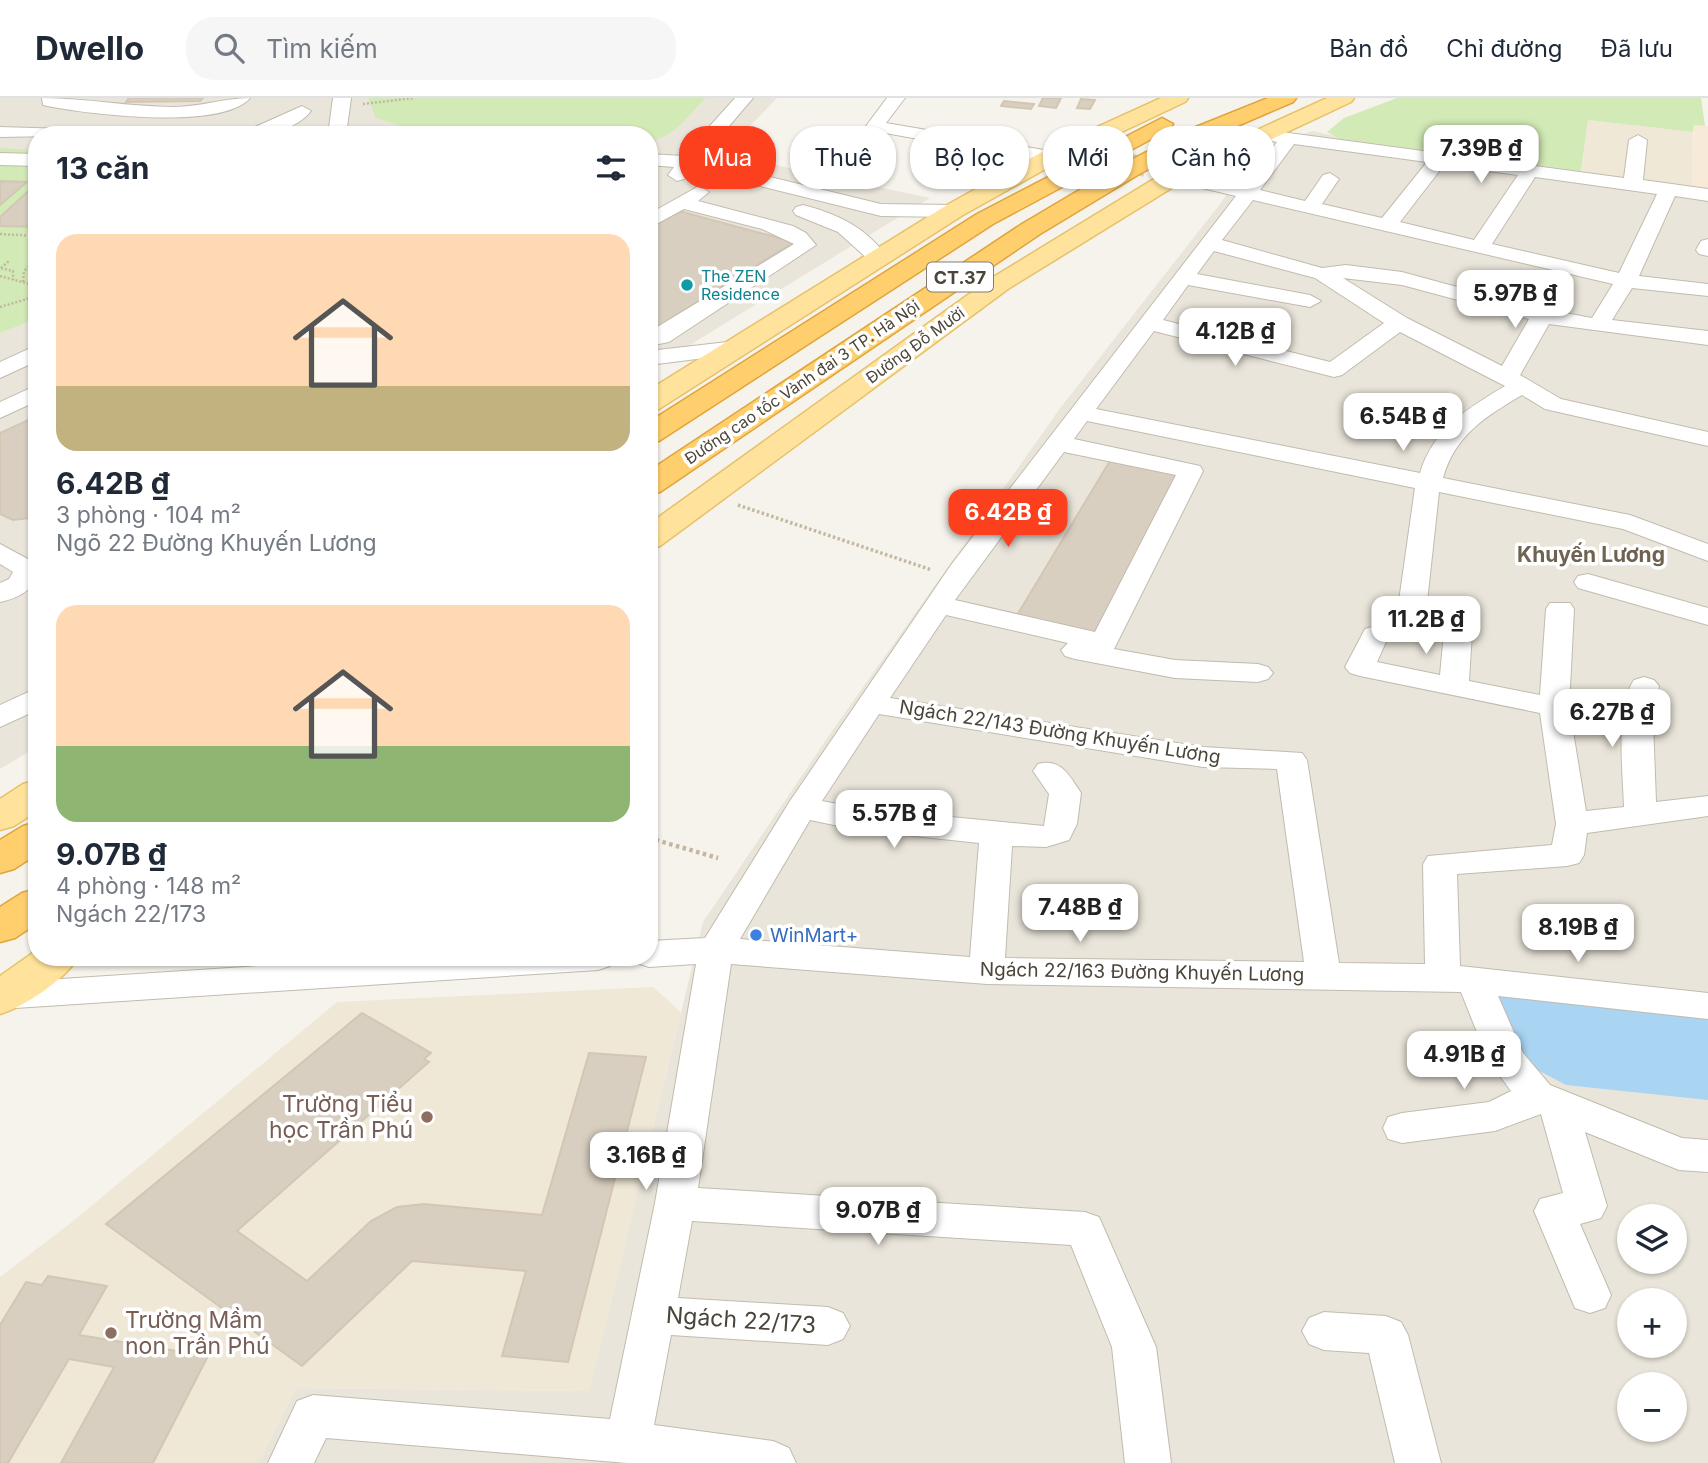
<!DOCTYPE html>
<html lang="vi">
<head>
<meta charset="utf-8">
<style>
	:root { --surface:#fff; --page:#f6f6f7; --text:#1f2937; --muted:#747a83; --line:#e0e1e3; --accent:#fc3f1d }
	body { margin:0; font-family:Inter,sans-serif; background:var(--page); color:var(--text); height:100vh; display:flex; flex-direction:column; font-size:26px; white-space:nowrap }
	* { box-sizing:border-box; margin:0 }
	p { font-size:23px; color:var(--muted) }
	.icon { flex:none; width:38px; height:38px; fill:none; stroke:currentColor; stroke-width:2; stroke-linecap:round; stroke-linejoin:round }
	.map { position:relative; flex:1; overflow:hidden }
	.side { position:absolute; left:28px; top:28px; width:630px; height:840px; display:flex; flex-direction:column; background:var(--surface); border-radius:28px; box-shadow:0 2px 5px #0004 }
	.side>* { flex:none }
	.guide { position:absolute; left:679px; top:28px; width:665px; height:63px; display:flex; gap:14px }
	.controls { position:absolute; left:1617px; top:1106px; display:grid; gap:14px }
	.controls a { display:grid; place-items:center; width:70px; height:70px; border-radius:50%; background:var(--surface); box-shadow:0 2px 5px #0004; font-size:35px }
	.price { position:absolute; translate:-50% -60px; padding:0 16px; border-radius:14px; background:#fff; color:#222; font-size:23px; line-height:46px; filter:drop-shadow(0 2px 4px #0008) }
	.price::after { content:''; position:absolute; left:50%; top:42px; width:21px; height:16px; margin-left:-10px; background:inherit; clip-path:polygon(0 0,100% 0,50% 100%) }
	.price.on { background:var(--accent); color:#fff }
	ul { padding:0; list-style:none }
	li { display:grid; align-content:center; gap:14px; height:371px; padding:0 28px }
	li span { display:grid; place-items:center; height:217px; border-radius:21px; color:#555 }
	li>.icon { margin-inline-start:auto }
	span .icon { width:126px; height:126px; fill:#fffc; stroke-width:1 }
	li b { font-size:30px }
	h2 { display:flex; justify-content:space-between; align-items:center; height:84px; padding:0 28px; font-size:30px }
	.chip { padding:0 24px; border-radius:28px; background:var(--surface); box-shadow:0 2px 5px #0004; font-size:24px; line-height:63px }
	.chip.on { background:var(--accent); color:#fff }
	header { display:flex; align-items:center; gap:42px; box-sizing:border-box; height:98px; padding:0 35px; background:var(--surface); border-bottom:2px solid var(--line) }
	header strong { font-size:33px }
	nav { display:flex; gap:38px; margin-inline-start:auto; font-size:24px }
	.search { width:490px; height:63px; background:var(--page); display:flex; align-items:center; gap:18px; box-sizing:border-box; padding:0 24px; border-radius:28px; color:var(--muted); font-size:26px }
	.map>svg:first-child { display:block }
	.residential { fill:#eae5da; fill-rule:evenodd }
	.commercial { fill:#f7ead8 }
	.education { fill:#efe8d6 }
	.green { fill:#d2eab5 }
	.water { fill:#a9d4f2 }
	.building { fill:#d8cfc1; stroke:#d3c7b4; stroke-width:2 }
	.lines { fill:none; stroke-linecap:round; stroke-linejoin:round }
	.minor-tunnel { stroke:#d4d0c8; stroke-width:19; stroke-dasharray:19 10; stroke-linecap:butt }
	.minor-casing { stroke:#c2bbae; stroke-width:2 }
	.major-casing { stroke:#e6c16a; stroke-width:3 }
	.highway-casing { stroke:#e0a43c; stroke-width:3 }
	.path-far2 { stroke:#c4b79f; stroke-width:2.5; stroke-dasharray:2 2; stroke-linecap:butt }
	.path-far1 { stroke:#c4b79f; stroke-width:3.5; stroke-dasharray:2.5 2.5; stroke-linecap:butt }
	.path { stroke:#c4b79f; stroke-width:4.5; stroke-dasharray:3.5 3.5; stroke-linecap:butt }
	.minor { fill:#fff; fill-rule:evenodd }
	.major { fill:#ffe39c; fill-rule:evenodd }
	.highway { fill:#ffcf6e; fill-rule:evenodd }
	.culture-dot { fill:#0f9aa8; stroke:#fff; stroke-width:2.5 }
	.shop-dot { fill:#3f7fe0; stroke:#fff; stroke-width:2.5 }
	.education-dot { fill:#8d6e63; stroke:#fff; stroke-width:2.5 }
	.labels { text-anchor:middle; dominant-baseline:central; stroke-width:7; stroke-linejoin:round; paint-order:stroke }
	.far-culture-label { font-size:16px; fill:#0d838f; stroke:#fff; text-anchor:start }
	.far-street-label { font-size:16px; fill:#4b4439; stroke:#fff }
	.shield { fill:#fff; stroke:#817c74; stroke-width:2 }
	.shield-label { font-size:18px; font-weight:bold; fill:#4b4439 }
	.street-label { font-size:19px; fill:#4b4439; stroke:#fff }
	.shop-label { font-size:19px; fill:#366cbe; stroke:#fff; text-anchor:start }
	.neighbourhood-label { font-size:21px; font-weight:bold; fill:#6e6250; stroke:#fff }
	.near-education-label { font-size:23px; fill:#785e54; stroke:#fff; text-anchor:end }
	.near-street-label { font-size:23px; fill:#4b4439; stroke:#fff }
</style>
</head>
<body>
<header>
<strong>Dwello</strong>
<div class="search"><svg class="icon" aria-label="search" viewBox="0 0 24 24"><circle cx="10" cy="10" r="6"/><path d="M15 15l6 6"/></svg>Tìm kiếm</div>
<nav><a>Bản đồ</a><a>Chỉ đường</a><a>Đã lưu</a></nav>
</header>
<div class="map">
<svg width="1708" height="1365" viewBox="0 0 1708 1365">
	<rect width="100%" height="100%" fill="#f6f3ec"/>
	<path class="residential" d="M0,0H777L723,56L930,100L649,272V37H37V649L0,671Z
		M1312,33L1359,43L1708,90V1365H258L296,1290L589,1293L703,824L832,633L1061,309L1220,106L1258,53ZM1629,1118H1675V1164H1629ZM1629,1202H1675V1248H1629ZM1629,1286H1675V1332H1629Z"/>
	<path class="commercial" d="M1694,27L1708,28V92L1692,90Z"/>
	<path class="education" d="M1588,22L1693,34L1692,90L1581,77Z
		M653,889L681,914L589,1293L296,1290L258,1365H0V1179L72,1124L337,904Z"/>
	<path class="green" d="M368,0H705C689,17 674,40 649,43V37H430L376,20Z
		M1397,0H1701L1705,28L1694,27L1693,34L1588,22L1581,73L1340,41L1327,34L1344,20Z
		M0,50L37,52V220L0,235Z"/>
	<path class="water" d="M1514,891L1708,913V1002L1566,987L1526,966L1493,898Z"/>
	<path class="building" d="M129,0H203L200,3L126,4Z
		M1043,0H1061L1056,10L1039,8Z
		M1081,1L1095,2L1090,11L1077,10Z
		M1004,3L1034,6L1031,11L1001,8Z
		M0,83L27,84L0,107Z
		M37,85V129L0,128V119Z
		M679,113L794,144L649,234V130Z
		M37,318V419L13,422L0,416V335Z
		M1111,361L1181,375L1094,537L1016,519Z
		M855,693L903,697L901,710L852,706Z
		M362,915L431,955L424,961L429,964L237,1133L307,1183L371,1123L397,1109L424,1106L542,1117L589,955L646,959L568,1264L502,1258L526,1173L412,1163L302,1268L106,1126Z
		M48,1178L107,1188L79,1237L208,1258L153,1365H61L114,1269L69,1261L8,1365H0V1227L26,1184L42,1187Z"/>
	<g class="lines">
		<path class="minor-tunnel" d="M1072,48L1175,78"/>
		<defs>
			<path id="minor" d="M42,0C86,0 130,9 174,9C200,9 224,0 250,0C222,33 83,16 43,7Z
				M333,0H351L346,37H328Z
				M735,0H753L700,62L881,106L953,107L963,113L953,119L881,118L692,71L684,81L677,83L668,77L674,69L649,67V56L683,58Z
				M887,0H905L886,25L1050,53L1059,59L1050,65L869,32L866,28Z
				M302,8L311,13C293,35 263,37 237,37Z
				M0,29L99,32L108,37L0,39Z
				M1267,32L1624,80L1629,42L1638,37L1647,42L1643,82L1708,91V103L1675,98L1639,178L1708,186V198L1632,190L1612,222L1708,233V247L1549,226L1520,277L1561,301L1708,334V348L1545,311L1522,297C1485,319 1455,337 1443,380L1630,417L1708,446V463L1623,431L1439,394L1427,504L1469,512L1473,518L1469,583L1540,597L1546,511L1550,505H1570L1574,511L1569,609L1586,713L1624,709C1623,676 1615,609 1634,582L1644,579L1654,582L1659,588L1653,623L1656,704L1708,698V718L1587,735L1584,757L1579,765L1567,768L1457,776L1460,868L1708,895V921L1498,898L1523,955L1550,987L1682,1040L1708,1042V1074L1679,1072L1585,1034L1607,1108L1601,1120L1580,1126L1611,1197L1605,1210L1590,1215L1575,1210L1534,1113L1540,1101L1563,1095L1541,1016L1495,1033L1402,1045L1388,1041L1383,1030L1388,1019L1402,1015L1489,1004L1511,993L1488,962L1461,894L987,886L731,866L698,1090L1085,1114L1099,1119L1156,1249L1171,1365H1125L1112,1249L1071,1147L692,1123L678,1200L828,1209L843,1215L850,1228L843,1241L828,1247L671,1237L654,1327L773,1343L789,1350L796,1365H627L326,1340L314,1365H268L297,1303L313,1297L610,1321L655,1105L696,866L649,869L637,865L633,859H649V843L705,840L790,703L951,467L1236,98L1168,82L1166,78L1168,74L1175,72L1243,88L1277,44L1261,41L1258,37L1261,33ZM1294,46L1427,64L1382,120L1322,106L1339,81L1330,75L1323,77L1305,103L1260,92ZM1444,67L1518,77L1474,142L1400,124ZM1535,79L1657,96L1619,175L1492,146ZM1253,102L1613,186L1592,220L1523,207L1402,174L1346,167L1322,170L1222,142ZM1214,153L1315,180L1384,225L1330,264L1163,222L1188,187L1310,209L1321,203L1310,197L1197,176ZM1343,180L1402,187L1529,221L1502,268L1407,220ZM1154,233L1334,279L1342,277L1400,234L1505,288C1468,310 1433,331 1420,375L1096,311ZM1087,323L1415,390L1398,510L1402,516L1445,524L1440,577L1377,564L1389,537L1385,531L1375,528L1365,531L1345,569L1350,575L1360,578L1540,615L1556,726L1552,747L1428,758L1423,766L1425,866L1339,865L1307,662L1302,655L1203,649L890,600L946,517L1068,545L1061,552L1065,558L1075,561L1175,580L1258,584L1268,581L1273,575L1268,569L1258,566L1175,562L1114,551L1203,373L1200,368L1191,366L1074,341ZM1064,354L1176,377L1095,534L955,502ZM879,616L1203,669L1277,671L1304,864L1005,860L1012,748L1046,749L1069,742L1077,726L1081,695C1069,677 1061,660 1038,666L1033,673L1049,696L1044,728L858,710L822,703ZM810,722L858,732L979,745L970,859L740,841Z
				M0,55L37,56V68L0,67Z
				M699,88L709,94L698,103L793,128L806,135L816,147L669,244L649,248V234L794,146L762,131L684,111L649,130V116Z
				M803,107C838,116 867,130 888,160L885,164H871L838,134L796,117L793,113L796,109Z
				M1708,141V158L1699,156L1696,152L1701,143Z
				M736,243L747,250L744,255L649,267V253Z
				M37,247V263L0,280V264Z
				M37,287V303L0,320V304Z
				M0,446L37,466C37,490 23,499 0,504V485L9,481L13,474L0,466Z
				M1588,476L1708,510V527L1578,490L1574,484L1578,478Z
				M37,590V612L0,629V607Z
				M397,859H615L610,868L598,872L0,911V885Z
				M1324,1214L1386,1218L1401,1224L1408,1237L1441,1365H1395L1369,1255L1324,1252L1309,1246L1302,1233L1309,1220Z"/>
			<path id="major" d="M1161,0H1188L1185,4L1058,64L963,117L659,311L649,314V292L947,107L1042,54Z
				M1327,0H1354L1351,4L1183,83L1008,191L660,448L649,451V426L990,181L1167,73Z
				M37,682V713L14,728L0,732V701L23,686Z
				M37,852V859H78C66,881 24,909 0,916V878Z"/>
			<path id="highway" d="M1268,0H1296L1293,4L1207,41L1141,75L1040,136L660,394L649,396V373L1022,126L1125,65L1191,31Z
				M1162,20L1173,26L1170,31L993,126L659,343L649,346V324L977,116Z
				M37,724V756L14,771L0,775V742L23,728Z
				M37,791V825L15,840L0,844V809L22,795Z"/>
		</defs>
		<use href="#minor" class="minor-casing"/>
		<use href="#major" class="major-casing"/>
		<use href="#highway" class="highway-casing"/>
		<path class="path-far2" d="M363,6L414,0
			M0,136L37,138
			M1,170L13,173V182
			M1,170L9,163
			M0,178L37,188
			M23,184L24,173L37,161
			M0,209L37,198"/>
		<path class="path-far1" d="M738,407L932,472"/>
		<path class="path" d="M649,740L718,760"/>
		<use href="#minor" class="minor"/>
		<use href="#major" class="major"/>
		<use href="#highway" class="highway"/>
	</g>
	<circle class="culture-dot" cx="687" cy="187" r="7"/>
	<circle class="shop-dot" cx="756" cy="837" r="7"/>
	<g class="education-dot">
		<circle cx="427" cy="1019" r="7"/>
		<circle cx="111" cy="1235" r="7"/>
	</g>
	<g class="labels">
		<g class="far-culture-label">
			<text x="701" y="178">The ZEN<tspan x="701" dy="18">Residence</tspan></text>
		</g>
		<g class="far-street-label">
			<text transform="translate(915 247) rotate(-36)">Đường Đỗ Mười</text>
			<text transform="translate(802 284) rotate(-34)">Đường cao tốc Vành đai 3 TP. Hà Nội</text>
		</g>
		<rect class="shield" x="927" y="164.5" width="66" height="29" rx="5"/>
		<g class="shield-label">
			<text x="960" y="179">CT.37</text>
		</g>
		<g class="street-label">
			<text transform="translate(1060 634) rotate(9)">Ngách 22/143 Đường Khuyến Lương</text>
			<text transform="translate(1142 874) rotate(1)">Ngách 22/163 Đường Khuyến Lương</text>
		</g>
		<g class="shop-label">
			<text x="770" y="837">WinMart+</text>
		</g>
		<g class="neighbourhood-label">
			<text x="1591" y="456">Khuyến Lương</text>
		</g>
		<g class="near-education-label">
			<text x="413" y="1006">Trường Tiểu<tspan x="413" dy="26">học Trần Phú</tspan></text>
			<text x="125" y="1222" text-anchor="start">Trường Mầm<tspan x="125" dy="26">non Trần Phú</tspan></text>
		</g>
		<g class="near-street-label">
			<text transform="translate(741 1222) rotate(4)">Ngách 22/173</text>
		</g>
	</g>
</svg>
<div class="controls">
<a><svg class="icon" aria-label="layers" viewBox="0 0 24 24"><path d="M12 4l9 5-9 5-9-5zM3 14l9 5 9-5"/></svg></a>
<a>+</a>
<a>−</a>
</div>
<b class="price" style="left:1481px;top:87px">7.39B ₫</b>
<b class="price" style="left:1515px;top:232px">5.97B ₫</b>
<b class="price" style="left:1235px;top:270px">4.12B ₫</b>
<b class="price" style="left:1403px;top:355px">6.54B ₫</b>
<b class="price on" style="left:1008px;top:451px">6.42B ₫</b>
<b class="price" style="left:1426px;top:558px">11.2B ₫</b>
<b class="price" style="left:1612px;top:651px">6.27B ₫</b>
<b class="price" style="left:894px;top:752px">5.57B ₫</b>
<b class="price" style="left:1080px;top:846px">7.48B ₫</b>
<b class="price" style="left:1578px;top:866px">8.19B ₫</b>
<b class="price" style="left:1464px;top:993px">4.91B ₫</b>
<b class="price" style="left:646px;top:1094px">3.16B ₫</b>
<b class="price" style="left:878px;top:1149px">9.07B ₫</b>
<div class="guide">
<a class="chip on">Mua</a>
<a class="chip">Thuê</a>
<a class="chip">Bộ lọc</a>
<a class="chip">Mới</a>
<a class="chip">Căn hộ</a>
</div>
<section class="side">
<h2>13 căn<svg class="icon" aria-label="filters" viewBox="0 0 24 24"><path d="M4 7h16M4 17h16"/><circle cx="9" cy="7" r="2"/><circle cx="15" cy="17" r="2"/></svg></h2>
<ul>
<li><span style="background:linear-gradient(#ffd9b3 70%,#c2b280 0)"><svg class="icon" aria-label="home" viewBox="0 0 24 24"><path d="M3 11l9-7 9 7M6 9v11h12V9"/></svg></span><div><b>6.42B ₫</b><p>3 phòng · 104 m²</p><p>Ngõ 22 Đường Khuyến Lương</p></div></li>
<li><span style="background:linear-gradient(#ffd9b3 65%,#8fb573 0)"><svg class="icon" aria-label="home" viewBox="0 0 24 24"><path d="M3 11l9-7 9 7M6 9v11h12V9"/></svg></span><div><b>9.07B ₫</b><p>4 phòng · 148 m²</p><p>Ngách 22/173</p></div></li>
</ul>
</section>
</div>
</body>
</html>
